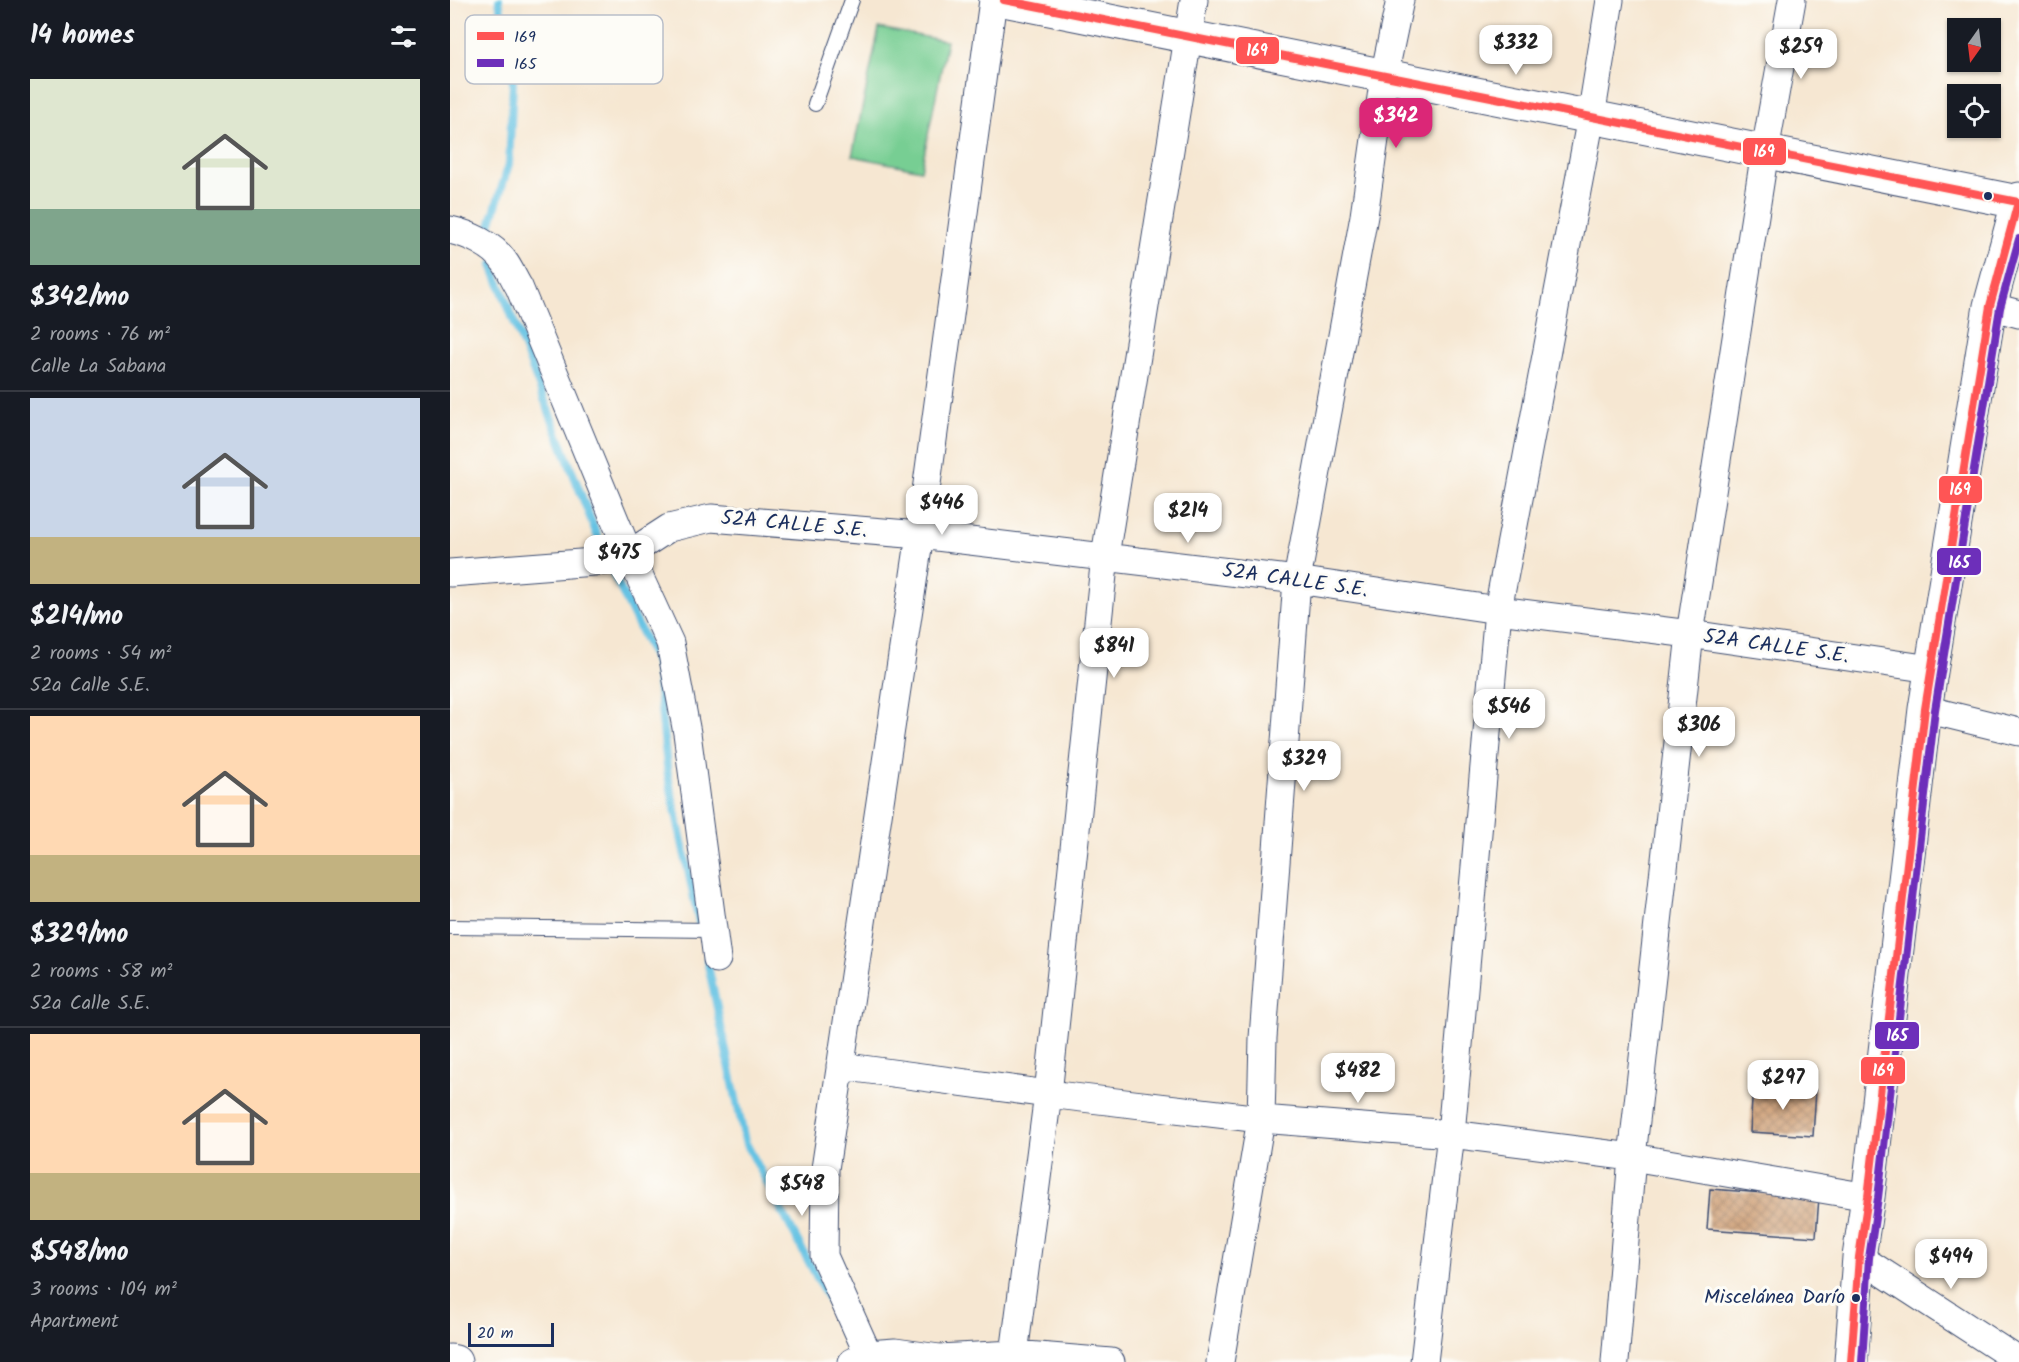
<!DOCTYPE html>
<html lang="en">
<head>
<meta charset="utf-8">
<style>
	:root { --surface:#171b24; --page:#20242c; --text:#f1f3f6; --muted:#9ea1a6; --line:#363941; --accent:#db2777 }
	body { margin:0; font-family:Kalam,sans-serif; background:var(--page); color:var(--text); height:100vh; display:flex; flex-direction:column; font-size:22px; white-space:nowrap }
	* { box-sizing:border-box; margin:0 }
	p { font-size:20px; color:var(--muted) }
	.icon { flex:none; width:33px; height:33px; fill:none; stroke:currentColor; stroke-width:2; stroke-linecap:round; stroke-linejoin:round }
	.map { position:relative; flex:1; overflow:hidden }
	.drawer { display:flex; flex-direction:column; background:var(--surface); width:450px }
	.drawer>* { flex:none }
	.needle { width:39px; rotate:194deg }
	.tools { position:absolute; left:1497px; top:18px; display:grid; gap:12px }
	.tools a { display:grid; place-items:center; width:54px; height:54px; border-radius:0px; background:var(--surface); box-shadow:0 2px 4px #0004; font-size:30px }
	.scale { position:absolute; left:18px; bottom:15px; width:86px; box-sizing:border-box; padding-left:6px; border:3px solid #1b2f5e; border-top:0; font-size:16px; line-height:21px; white-space:nowrap; color:#1b2f5e; -webkit-text-stroke:4px #fdfcf7; paint-order:stroke }
	.price { position:absolute; translate:-50% -51px; padding:0 14px; border-radius:12px; background:#fff; color:#222; font-size:20px; line-height:39px; filter:drop-shadow(0 2px 3px #0008) }
	.price::after { content:''; position:absolute; left:50%; top:36px; width:18px; height:14px; margin-left:-9px; background:inherit; clip-path:polygon(0 0,100% 0,50% 100%) }
	.price.selected { background:var(--accent); color:#fff }
	ul { padding:0; list-style:none }
	li { display:grid; align-content:center; gap:12px; height:318px; padding:0 30px }
	li+li { border-top:2px solid var(--line) }
	li span { display:grid; place-items:center; height:186px; border-radius:0px; color:#555 }
	li>.icon { margin-inline-start:auto }
	span .icon { width:108px; height:108px; fill:#fffc; stroke-width:1 }
	li b { font-size:26px }
	h2 { display:flex; justify-content:space-between; align-items:center; height:72px; padding:0 30px; font-size:26px }
	main { display:flex; flex:1; min-height:0 }
	.map>svg:first-child { display:block }
	.green { fill:#77ce93; stroke:#497e78; stroke-width:1.5 }
	.lines { fill:none; stroke-linecap:round; stroke-linejoin:round }
	.stream { stroke:#65c2e3; stroke-width:8 }
	.building { fill:url(#building-cross-hatch) }
	.service-casing { stroke:#3c4b6f; stroke-width:16 }
	.minor-casing { stroke:#3c4b6f; stroke-width:29 }
	.tertiary-casing { stroke:#3c4b6f; stroke-width:35 }
	.service { stroke:#fff; stroke-width:14 }
	.minor { stroke:#fff; stroke-width:27 }
	.tertiary { stroke:#fff; stroke-width:33 }
	.bus-1-casing { stroke:#fdfcf7; stroke-width:12 }
	.bus-2-casing { stroke:#fdfcf7; stroke-width:12 }
	.bus-1 { stroke:#f55; stroke-width:8 }
	.bus-2 { stroke:#6d2fba; stroke-width:8 }
	.bus-dot { fill:#1b2f5e; stroke:#fdfcf7; stroke-width:2 }
	.labels { text-anchor:middle; dominant-baseline:central; stroke-width:6; stroke-linejoin:round; paint-order:stroke }
	.bus-label { font-size:20px; fill:#1b2f5e; stroke:#fdfcf7; text-anchor:end }
	.street-label { font-size:21px; fill:#1b2f5e; stroke:#fdfcf7 }
	.key { fill:#fdfcf7; stroke:#b9bec9; stroke-width:1.5 }
	.key-label { font-size:16px; fill:#1b2f5e }
	.line-badge { stroke:#fdfcf7; stroke-width:2 }
	.badge-label { font-size:16px; text-anchor:middle; font-weight:bold; fill:#fff }
</style>
</head>
<body>
<main>
<section class="drawer">
<h2>14 homes<svg class="icon" aria-label="filters" viewBox="0 0 24 24"><path d="M4 7h16M4 17h16"/><circle cx="9" cy="7" r="2"/><circle cx="15" cy="17" r="2"/></svg></h2>
<ul>
<li><span style="background:linear-gradient(#dfe7d0 70%,#7fa58c 0)"><svg class="icon" aria-label="home" viewBox="0 0 24 24"><path d="M3 11l9-7 9 7M6 9v11h12V9"/></svg></span><div><b>$342/mo</b><p>2 rooms · 76 m²</p><p>Calle La Sabana</p></div></li>
<li><span style="background:linear-gradient(#c9d6e8 75%,#c2b280 0)"><svg class="icon" aria-label="home" viewBox="0 0 24 24"><path d="M3 11l9-7 9 7M6 9v11h12V9"/></svg></span><div><b>$214/mo</b><p>2 rooms · 54 m²</p><p>52a Calle S.E.</p></div></li>
<li><span style="background:linear-gradient(#ffd9b3 75%,#c2b280 0)"><svg class="icon" aria-label="home" viewBox="0 0 24 24"><path d="M3 11l9-7 9 7M6 9v11h12V9"/></svg></span><div><b>$329/mo</b><p>2 rooms · 58 m²</p><p>52a Calle S.E.</p></div></li>
<li><span style="background:linear-gradient(#ffd9b3 75%,#c2b280 0)"><svg class="icon" aria-label="home" viewBox="0 0 24 24"><path d="M3 11l9-7 9 7M6 9v11h12V9"/></svg></span><div><b>$548/mo</b><p>3 rooms · 104 m²</p><p>Apartment</p></div></li>
</ul>
</section>
<div class="map">
<svg width="1569" height="1362" viewBox="0 0 1569 1362">
	<defs>
		<pattern id="building-cross-hatch" width="8" height="8" patternUnits="userSpaceOnUse" patternTransform="scale(1.5)"><rect width="8" height="8" fill="#cc9b71"/><path d="M0 0l8 8M0 8l8-8" fill="none" stroke="#a57f60"/></pattern>
	</defs>
	<rect width="100%" height="100%" fill="#fdfcf7"/>
	<filter id="ink" filterUnits="userSpaceOnUse"><feTurbulence type="fractalNoise" baseFrequency=".0167" numOctaves="2"/><feDisplacementMap in="SourceGraphic" scale="12" xChannelSelector="R" yChannelSelector="G"/><feConvolveMatrix kernelMatrix="1 2 1 2 8 2 1 2 1" color-interpolation-filters="sRGB"/></filter>
	<filter id="wash" filterUnits="userSpaceOnUse"><feTurbulence type="fractalNoise" baseFrequency=".008" numOctaves="4" result="noise"/><feDisplacementMap in="SourceGraphic" scale="24" xChannelSelector="R" yChannelSelector="G"/><feGaussianBlur stdDeviation="1.35" result="paint"/><feColorMatrix in="noise" values="0 0 0 0 0 0 0 0 0 0 0 0 0 0 0 0 0 1.4 0 .05"/><feComposite in="paint" operator="in"/></filter>
	<g filter="url(#wash)">
		<rect width="100%" height="100%" fill="#f6e7d2"/>
		<path class="green" d="M429,28L497,41L471,170L402,156Z"/>
		<g class="lines">
			<path class="stream" d="M37,235L59,164L63,83L49,0
				M42,265L157,561L206,662L218,776L250,927
				M257,960L295,1141L383,1308"/>
		</g>
		<g id="blocks">
			<path class="building" d="M1303,1085L1366,1090L1363,1136L1300,1132Z
				M1260,1189L1369,1197L1366,1237L1257,1229Z"/>
		</g>
	</g>
	<g filter="url(#ink)">
		<use href="#blocks" fill-opacity="0" stroke="#3c4b6f" stroke-width="1.5"/>
		<g class="lines">
			<defs>
				<path id="service" d="M365,104L402,0
					M0,927L263,930"/>
				<path id="minor" d="M0,230C19,234 43,245 54,261C60,269 64,279 69,287L179,554L220,643L237,733L267,959
					M1540,306L1569,314
					M0,573L157,561L179,554L219,528L261,518L470,535L847,580L1048,610L1240,634L1481,669
					M1475,709L1569,732
					M390,1066L598,1094L811,1119L1001,1134L1182,1157L1418,1197
					M1409,1257L1569,1361
					M418,1354L374,1256L375,1169L470,535L543,0
					M564,1354L598,1094L655,556L744,0
					M402,1362L418,1354L445,1352L489,1358L564,1354L661,1362
					M770,1362L811,1119L813,1038L847,580L914,216L934,76L950,0
					M974,1362L1001,1134L1048,610L1141,117L1160,0
					M1165,1362L1182,1157L1240,634L1315,151L1342,0"/>
				<path id="tertiary" d="M554,0L1568,202
					M0,1361L5,1362
					M1401,1362L1409,1257L1418,1197L1475,709L1540,306L1569,199"/>
			</defs>
			<use href="#service" class="service-casing"/>
			<use href="#minor" class="minor-casing"/>
			<use href="#tertiary" class="tertiary-casing"/>
			<use href="#service" class="service"/>
			<use href="#minor" class="minor"/>
			<use href="#tertiary" class="tertiary"/>
			<defs>
				<path id="bus-1" d="M554,0L1568,202
					M1401,1362L1409,1257L1418,1197L1475,709L1540,306L1568,202"/>
				<path id="bus-2" d="M1412,1362L1419,1258L1428,1198L1485,710L1550,308L1569,239"/>
			</defs>
			<use href="#bus-1" class="bus-1-casing"/>
			<use href="#bus-2" class="bus-2-casing"/>
			<use href="#bus-1" class="bus-1"/>
			<use href="#bus-2" class="bus-2"/>
		</g>
	</g>
	<g class="bus-dot">
		<circle cx="1538" cy="196" r="5"/>
		<circle cx="1406" cy="1298" r="5"/>
	</g>
	<g class="labels">
		<g class="bus-label">
			<text x="1395" y="1298">Miscelánea Darío</text>
		</g>
		<g class="street-label">
			<text transform="translate(344 525) rotate(5)">52A CALLE S.E.</text>
			<text transform="translate(845 581) rotate(8)">52A CALLE S.E.</text>
			<text transform="translate(1326 647) rotate(8)">52A CALLE S.E.</text>
		</g>
	</g>
	<rect x="15" y="15" width="198" height="69" rx="9" class="key"/>
	<rect x="27" y="32" width="27" height="8" fill="#f55"/>
	<rect x="27" y="59" width="27" height="8" fill="#6d2fba"/>
	<g class="key-label">
		<text x="64" y="42">169</text>
		<text x="64" y="69">165</text>
	</g>
	<g class="line-badge">
		<rect x="785" y="36" width="45" height="29" rx="6" fill="#f55"/>
		<rect x="1292" y="137" width="45" height="29" rx="6" fill="#f55"/>
		<rect x="1488" y="475" width="45" height="29" rx="6" fill="#f55"/>
		<rect x="1486" y="547" width="46" height="29" rx="6" fill="#6d2fba"/>
		<rect x="1424" y="1021" width="46" height="29" rx="6" fill="#6d2fba"/>
		<rect x="1410" y="1056" width="46" height="29" rx="6" fill="#f55"/>
	</g>
	<g class="badge-label">
		<text x="807" y="56">169</text>
		<text x="1314" y="157">169</text>
		<text x="1510" y="495">169</text>
		<text x="1509" y="568">165</text>
		<text x="1447" y="1041">165</text>
		<text x="1433" y="1076">169</text>
	</g>
</svg>
<div class="tools">
<a><svg class="needle" viewBox="-14 -14 28 28"><path d="M0-13l5 13h-10z" fill="#e53935"/><path d="M0 13l5-13h-10z" fill="#9ea1a6"/></svg></a>
<a><svg class="icon" aria-label="locate" viewBox="0 0 24 24"><circle cx="12" cy="12" r="6"/><path d="M12 2v4M12 18v4M2 12h4M18 12h4"/></svg></a>
</div>
<div class="scale">20 m</div>
<b class="price" style="left:1066px;top:76px">$332</b>
<b class="price" style="left:1351px;top:80px">$259</b>
<b class="price selected" style="left:946px;top:149px">$342</b>
<b class="price" style="left:492px;top:536px">$446</b>
<b class="price" style="left:738px;top:544px">$214</b>
<b class="price" style="left:169px;top:586px">$475</b>
<b class="price" style="left:664px;top:679px">$841</b>
<b class="price" style="left:1059px;top:740px">$546</b>
<b class="price" style="left:1249px;top:758px">$306</b>
<b class="price" style="left:854px;top:792px">$329</b>
<b class="price" style="left:908px;top:1104px">$482</b>
<b class="price" style="left:1333px;top:1111px">$297</b>
<b class="price" style="left:352px;top:1217px">$548</b>
<b class="price" style="left:1501px;top:1290px">$494</b>
</div>
</main>
</body>
</html>
